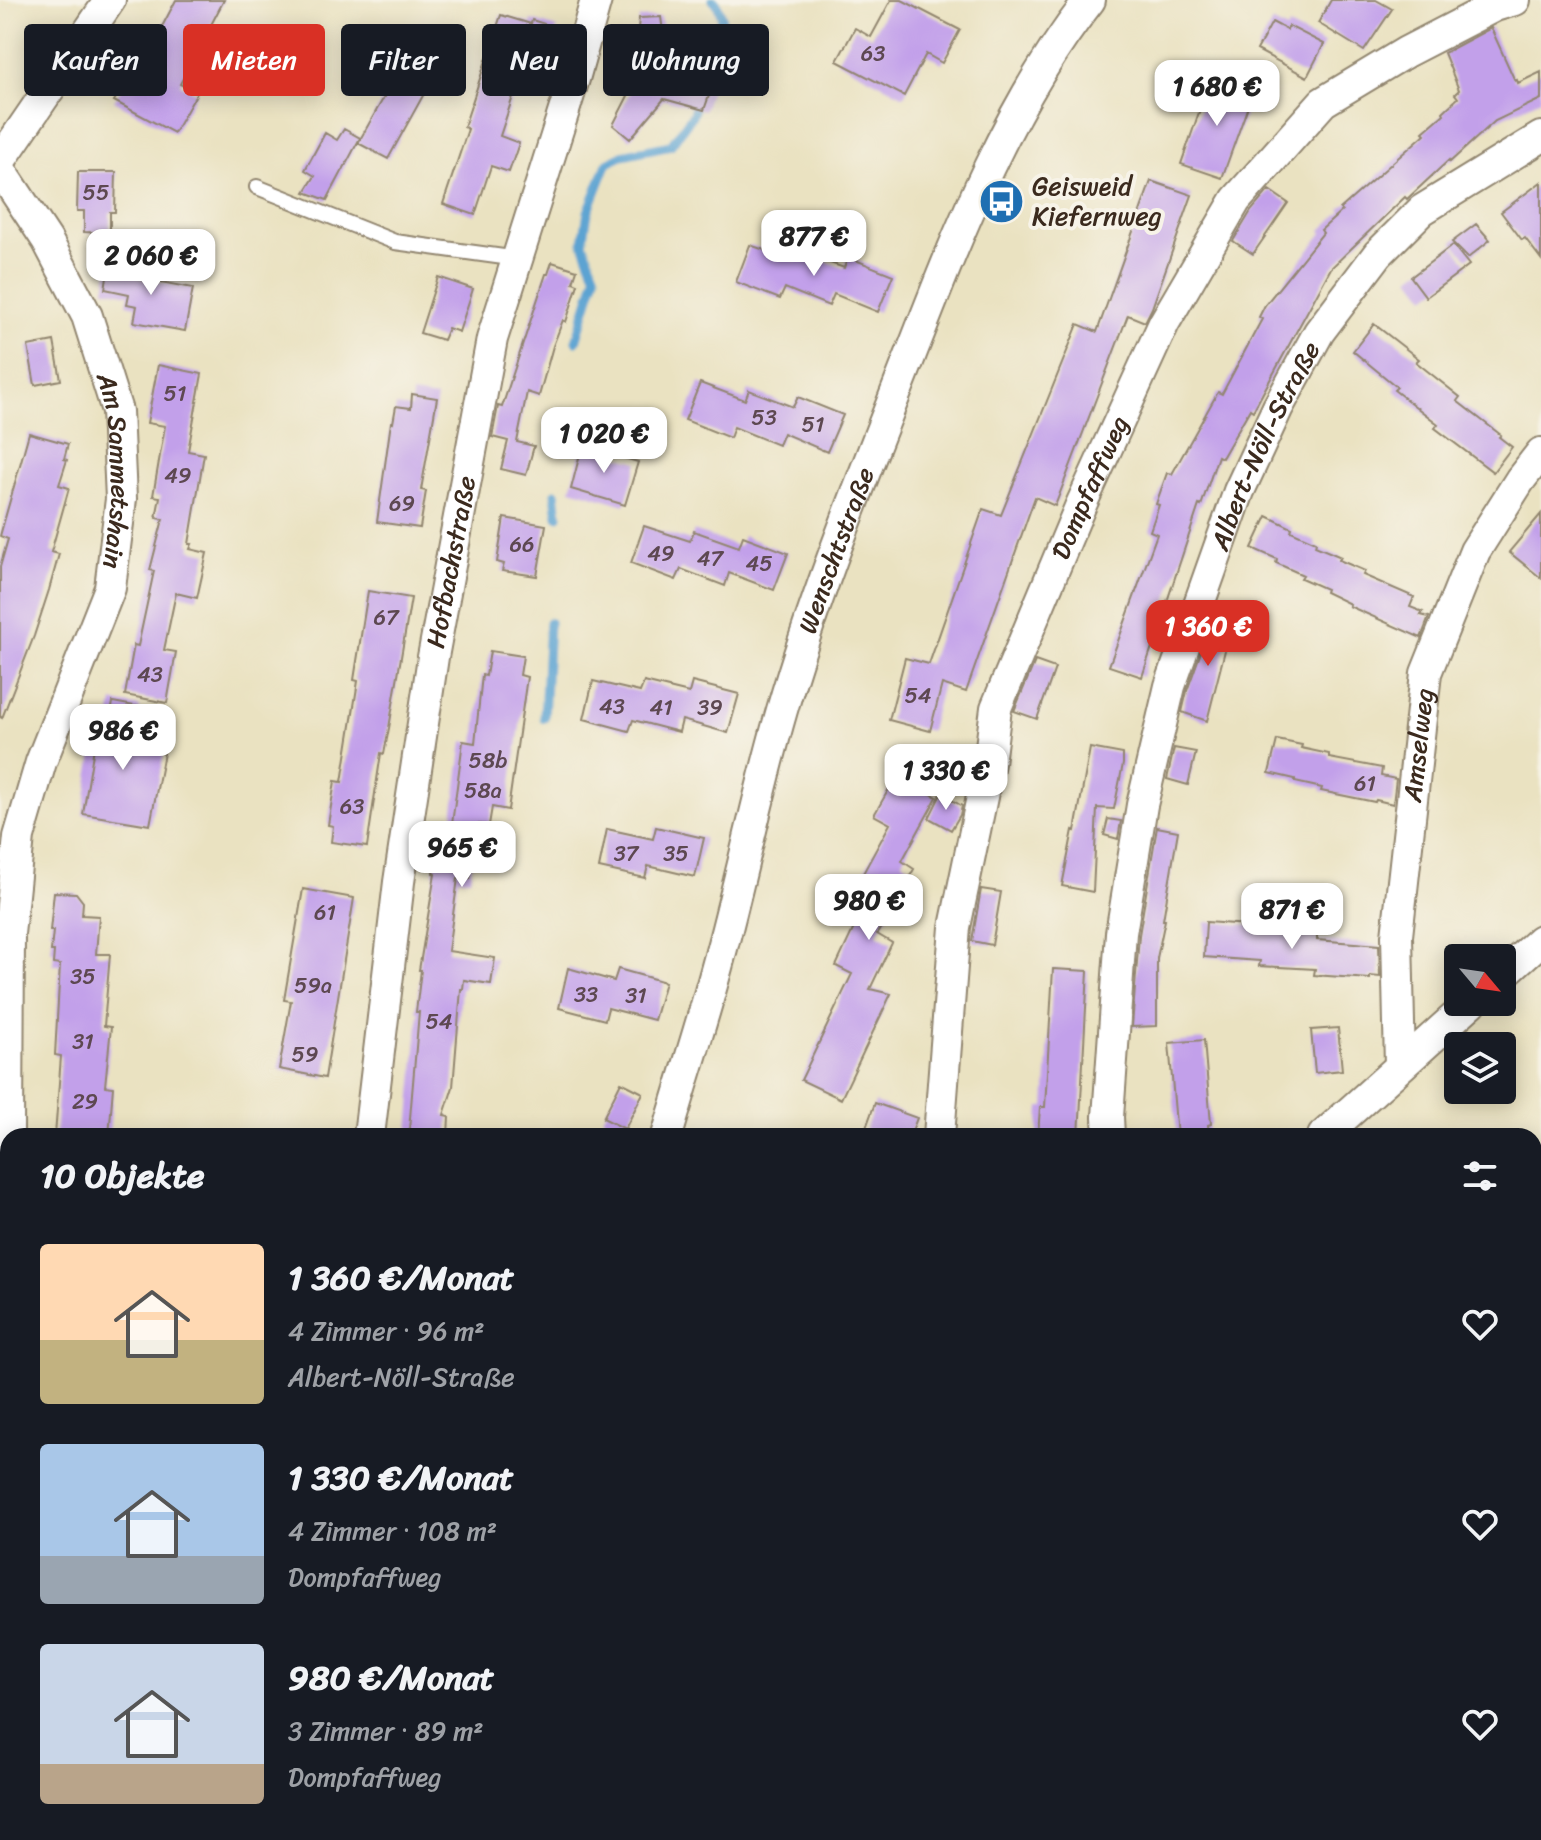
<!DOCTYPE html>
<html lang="de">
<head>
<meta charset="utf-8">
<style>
	:root { --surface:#171b24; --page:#20242c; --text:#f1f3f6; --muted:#9ea1a6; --accent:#d93025 }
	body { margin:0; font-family:Sriracha,sans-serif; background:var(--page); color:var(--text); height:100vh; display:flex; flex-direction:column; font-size:30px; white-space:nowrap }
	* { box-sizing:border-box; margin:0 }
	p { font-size:26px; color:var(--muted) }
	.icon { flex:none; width:44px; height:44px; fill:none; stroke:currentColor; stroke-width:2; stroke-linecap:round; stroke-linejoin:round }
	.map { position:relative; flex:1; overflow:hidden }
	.sheet { position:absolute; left:0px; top:1128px; width:1542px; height:712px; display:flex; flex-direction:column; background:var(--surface); border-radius:24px 24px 0 0; box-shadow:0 4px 20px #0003 }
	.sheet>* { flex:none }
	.banner { position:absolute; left:24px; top:24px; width:800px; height:72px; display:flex; gap:16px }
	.needle { width:52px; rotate:119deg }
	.tools { position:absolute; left:1444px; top:944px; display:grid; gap:16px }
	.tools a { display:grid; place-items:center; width:72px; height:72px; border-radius:8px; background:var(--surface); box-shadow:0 4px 20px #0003; font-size:40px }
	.price { position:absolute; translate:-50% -68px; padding:0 18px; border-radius:16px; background:#fff; color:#222; font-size:26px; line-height:52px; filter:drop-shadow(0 2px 4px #0008) }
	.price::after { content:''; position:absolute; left:50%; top:48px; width:24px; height:18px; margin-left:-12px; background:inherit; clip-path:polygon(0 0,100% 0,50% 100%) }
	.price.on { background:var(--accent); color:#fff }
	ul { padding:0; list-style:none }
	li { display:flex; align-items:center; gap:24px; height:200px; padding:0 40px }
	li span { display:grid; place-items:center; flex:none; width:224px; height:160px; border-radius:8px; color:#555 }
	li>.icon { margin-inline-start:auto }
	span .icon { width:96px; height:96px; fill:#fffc; stroke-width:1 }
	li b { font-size:34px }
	h2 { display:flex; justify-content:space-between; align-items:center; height:96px; padding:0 40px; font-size:34px }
	.chip { padding:0 28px; border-radius:8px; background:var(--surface); box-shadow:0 4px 20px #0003; font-size:28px; line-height:72px }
	.chip.on { background:var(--accent); color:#fff }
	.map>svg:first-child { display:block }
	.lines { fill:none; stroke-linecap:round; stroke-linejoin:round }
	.stream { stroke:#5ca3d2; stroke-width:9 }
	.building { fill:#c2a0ea }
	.service-casing { stroke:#928670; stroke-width:18 }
	.minor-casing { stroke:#928670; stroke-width:34 }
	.service { stroke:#fff; stroke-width:14 }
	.minor { stroke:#fff; stroke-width:30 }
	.labels { text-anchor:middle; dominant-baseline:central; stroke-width:8; stroke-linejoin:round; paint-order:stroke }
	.number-label { font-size:22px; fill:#5d4851 }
	.poi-label { font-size:26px; fill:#3b2a1e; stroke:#f7f3e8; text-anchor:start }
	.street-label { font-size:26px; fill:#3b2a1e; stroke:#f7f3e8 }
</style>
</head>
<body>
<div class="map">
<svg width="1541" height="1840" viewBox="0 0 1541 1840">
	<rect width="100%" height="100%" fill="#f7f3e8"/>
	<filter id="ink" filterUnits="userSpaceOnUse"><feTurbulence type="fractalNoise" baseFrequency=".0125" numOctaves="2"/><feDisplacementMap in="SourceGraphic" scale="16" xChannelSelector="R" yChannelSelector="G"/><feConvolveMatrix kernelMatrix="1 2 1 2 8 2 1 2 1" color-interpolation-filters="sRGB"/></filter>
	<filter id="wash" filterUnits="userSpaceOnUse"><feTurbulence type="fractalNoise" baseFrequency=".006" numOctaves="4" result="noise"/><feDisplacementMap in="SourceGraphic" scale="32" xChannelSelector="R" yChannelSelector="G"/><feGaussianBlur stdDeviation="1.8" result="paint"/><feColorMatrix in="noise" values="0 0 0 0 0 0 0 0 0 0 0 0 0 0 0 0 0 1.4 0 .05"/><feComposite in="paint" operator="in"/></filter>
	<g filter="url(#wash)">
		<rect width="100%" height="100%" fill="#eae2c1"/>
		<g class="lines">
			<path class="stream" d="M576,341L596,276L583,243L588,212L607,164L622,155L671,145L693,114L722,17L717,4L713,0
				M555,493L558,516
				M544,718L549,622"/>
		</g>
		<g id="blocks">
			<path class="building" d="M176,0H224L180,84L197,93L174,133L114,101L138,61L140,62L143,55L146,57Z
				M891,0H902L960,30L942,63L926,54L904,96L837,61L855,28L871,37Z
				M1331,0H1376L1392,9L1364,51L1318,23Z
				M501,15L531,24L532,20L557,28L547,61L527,54L500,136L519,143L509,172L491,166L475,215L443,204L468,129L464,127Z
				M661,17L668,68L711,90L704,110L664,99L630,139L613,125L633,86L639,18Z
				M1272,22L1287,30L1289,26L1324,44L1307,77L1257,50Z
				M1491,28L1515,81L1517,80L1518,83L1541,72V99L1495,121L1450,162L1449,160L1407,199L1405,197L1331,268L1253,411L1250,409L1222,458L1218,456L1201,506L1199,505L1142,677L1109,666L1157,534L1150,531L1159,505L1156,504L1167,473L1172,474L1218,392L1222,394L1262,319L1259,317L1265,305L1323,233L1321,230L1342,211L1340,209L1425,134L1423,132L1444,114L1443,112L1458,98L1455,94L1459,90L1444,53Z
				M396,76L425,92L388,159L358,143Z
				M1211,78L1253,92L1222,178L1181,164Z
				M344,129L360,138L327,200L305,192L315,176L305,170L325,133L337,140Z
				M78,172H116L115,212H110V233L84,232V211H77Z
				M1151,181L1192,195L1152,308L1145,322L1128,315L1055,506L1035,497L966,692L942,684L930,731L889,720L905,658L929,664L983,509L1001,515L1078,324L1097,332Z
				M1541,182V259L1525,238L1522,240L1501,212Z
				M1269,190L1288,203L1253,254L1233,241L1251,211Z
				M1476,224L1490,240L1468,258L1452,242Z
				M750,245L796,261L800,252L844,268L848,257L893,275L878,312L834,294L829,306L785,288L780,299L736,282Z
				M1453,245L1469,265L1426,297L1411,277Z
				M110,259L135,263L134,277L193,288L185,331L134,322L137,306L127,304L129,294L105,289Z
				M552,262L577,270L573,282L578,284L566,322L563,320L553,346L539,396L527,392L517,442L534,446L526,475L501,469L508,441L492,437L498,406L502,407L546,274H548Z
				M438,277L473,289L459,332L448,328L443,340L420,333Z
				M1374,324L1419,359L1416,362L1460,397L1457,401L1501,435L1499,437L1512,447L1493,472L1435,428L1438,424L1394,390L1397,387L1353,351Z
				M54,341L61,380L35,385L28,346Z
				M158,365L202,374L188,451L204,454L189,544H192L190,549L207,553L197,598L176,593L164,650L176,652L167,703L125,695L134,645L138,646L154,571L150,570L163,519L156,518L160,497L153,496L165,426L147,423Z
				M700,383L745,400L749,390L793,407L798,397L843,415L827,452L783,433L778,445L734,427L730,438L685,420Z
				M412,394L437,398L421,490L426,491L420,528L377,522L391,422L393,423L396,406L411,408Z
				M29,433L68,444L64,459L67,460L59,485L69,488L51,552L59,554L49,590L34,636L2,718L0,717V567L8,539L0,536Z
				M582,446L638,462L625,505L571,489Z
				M1541,514V578L1509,552Z
				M1267,516L1292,528L1291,531L1316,542L1315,546L1341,557L1339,560L1365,571L1363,575L1414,597L1410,607L1423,612L1421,615L1429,617L1421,638L1349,606L1350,604L1325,592L1326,589L1301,578L1303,575L1276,563L1277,559L1252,548Z
				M504,518L546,525L537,576L502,571L504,564L497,562Z
				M644,526L690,541L694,531L739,547L743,536L788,553L774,590L729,573L725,586L681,569L676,580L631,563Z
				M368,591L411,598L389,728L384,754L381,753L367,847L331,842L333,826L328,825L335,781L342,782L358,681L354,680Z
				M1216,610L1234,615L1207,721L1182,712L1187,691Z
				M490,651L523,656L520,675L527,677L508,810L492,807L489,825L478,824L470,879L458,878L448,951L495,958L491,984L464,980L463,989H461L453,1087L444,1115L449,1116L448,1136H420V1131L409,1130L419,1012H416L421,970H419L435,874L433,873L438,833H440L442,822L452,824L463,741L475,743L482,675L486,676Z
				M1035,661L1055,668L1037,719L1014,711Z
				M593,681L640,692L644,682L689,693L692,682L739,694L728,733L682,720L679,732L633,720L629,731L584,719Z
				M113,702L140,707L133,748L164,753L150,825L83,814L95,741L106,743Z
				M1277,740L1302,745L1301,748L1329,754V758L1382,768L1381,776L1396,779L1393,804L1376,800L1375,802L1321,791L1322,788L1295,782V779L1269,773Z
				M1090,748L1123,754V764L1114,809L1097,808L1093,892L1062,886L1073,830L1075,831Z
				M1174,748L1196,752L1188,785L1167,779Z
				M897,775L937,797L902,861L914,869L877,934L892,943L870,989L891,994L841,1099L801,1080L852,974L836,966L869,896L855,888L890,824L874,815Z
				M941,794L962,806L960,815L951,830L929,818Z
				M1108,819L1121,821L1118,839L1104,835Z
				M656,827L704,838L695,877L648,866L645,878L599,868L607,829L653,839Z
				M1157,827L1178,831L1163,920H1165L1157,958V1026L1132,1027L1139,935Z
				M303,889L354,898L325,1078L279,1069L291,1001L284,1000Z
				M981,889L1001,892L992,945L972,941Z
				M54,892L76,893L83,902L82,915L99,916L96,954H110L104,1026L111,1027L105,1086L113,1087L109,1136H55L61,1056L55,1055L60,965L53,964L54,951H51L53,931H50Z
				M1206,922L1262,926V931L1317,935V940L1379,945L1380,977L1370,976V979L1314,975L1315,969L1259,966L1260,961L1204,957Z
				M568,968L614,981L618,969L665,982L654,1020L608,1008L605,1020L559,1008Z
				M1053,969L1088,971L1079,1136H1038L1040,1107H1045Z
				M1338,1028L1342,1070L1315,1073L1311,1030Z
				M1204,1040L1211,1124L1208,1125L1209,1136H1177L1169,1043Z
				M621,1082L643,1093L625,1129L603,1118Z
				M875,1103L917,1118L910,1136H863Z"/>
		</g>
	</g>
	<g filter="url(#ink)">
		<use href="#blocks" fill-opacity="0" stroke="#928670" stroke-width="2"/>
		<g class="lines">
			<defs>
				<path id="service" d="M257,187L395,242L518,259
					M521,1840L523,1832"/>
				<g id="minor">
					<path d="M0,161L110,0"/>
					<path id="s1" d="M0,169L47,240L87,316L117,411L121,499L110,588L41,762L19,837L9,934L8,1134L0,1165"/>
					<path d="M1502,975L1541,940"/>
					<path id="s2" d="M1400,1066L1397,936L1426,673L1475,551L1520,480L1541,453"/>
					<path id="s3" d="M369,1136L399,882L433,657L492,339L574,79L596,0"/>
					<path id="s4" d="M667,1136C685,1073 706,1011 722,948C743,869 759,789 782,710C817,589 865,472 911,354C959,231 1008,104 1090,0"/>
					<path id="s5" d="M939,1136L955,927L989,763L996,708L1080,507L1164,323L1236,200L1323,102L1406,52L1495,6L1515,0"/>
					<path id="s6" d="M1109,1136L1108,1117L1121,933L1142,805L1170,686L1239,491L1278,407L1319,332L1378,254L1422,210L1541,137"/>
					<path d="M1323,1136L1472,1002"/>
					<path d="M1534,1324L1541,1317"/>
					<path d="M0,1797L8,1787"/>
					<path d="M319,1840L325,1832"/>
					<path d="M884,1840L889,1832"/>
				</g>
			</defs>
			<use href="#service" class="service-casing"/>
			<use href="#minor" class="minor-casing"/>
			<use href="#service" class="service"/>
			<use href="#minor" class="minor"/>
		</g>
	</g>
	<defs>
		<symbol id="bus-disc" viewBox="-11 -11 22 22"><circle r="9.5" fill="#1f6fb2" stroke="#f7f3e8"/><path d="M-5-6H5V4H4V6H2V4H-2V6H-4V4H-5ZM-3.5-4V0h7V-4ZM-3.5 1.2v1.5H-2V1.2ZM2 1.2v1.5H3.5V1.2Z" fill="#fff"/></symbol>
	</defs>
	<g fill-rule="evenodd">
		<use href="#bus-disc" x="976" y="176" width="51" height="51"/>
	</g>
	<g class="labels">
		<g class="number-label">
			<text x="873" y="53">63</text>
			<text x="96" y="192">55</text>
			<text x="175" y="393">51</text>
			<text x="764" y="417">53</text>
			<text x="813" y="424">51</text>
			<text x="178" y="475">49</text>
			<text x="402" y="503">69</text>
			<text x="522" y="544">66</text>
			<text x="661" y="553">49</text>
			<text x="710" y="558">47</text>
			<text x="759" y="563">45</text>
			<text x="386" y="617">67</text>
			<text x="150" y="674">43</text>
			<text x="918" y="695">54</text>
			<text x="612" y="706">43</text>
			<text x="661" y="707">41</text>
			<text x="710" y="707">39</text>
			<text x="488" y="760">58b</text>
			<text x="1365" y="783">61</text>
			<text x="483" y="790">58a</text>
			<text x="352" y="806">63</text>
			<text x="626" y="853">37</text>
			<text x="676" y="853">35</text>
			<text x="325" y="912">61</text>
			<text x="83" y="976">35</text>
			<text x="313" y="985">59a</text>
			<text x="586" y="994">33</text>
			<text x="636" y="995">31</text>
			<text x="439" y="1021">54</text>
			<text x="83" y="1041">31</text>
			<text x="305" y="1054">59</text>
			<text x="85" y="1101">29</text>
		</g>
		<g class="poi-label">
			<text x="1032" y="186">Geisweid<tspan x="1032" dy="30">Kiefernweg</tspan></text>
		</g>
		<g class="street-label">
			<text stroke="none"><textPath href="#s6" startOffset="714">Albert-Nöll-Straße</textPath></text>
			<text stroke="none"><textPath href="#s1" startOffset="330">Am Sammetshain</textPath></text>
			<text stroke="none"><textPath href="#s5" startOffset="672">Dompfaffweg</textPath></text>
			<text stroke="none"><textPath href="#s4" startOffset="610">Wenschtstraße</textPath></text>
			<text stroke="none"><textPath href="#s3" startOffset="580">Hofbachstraße</textPath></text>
			<text stroke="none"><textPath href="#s2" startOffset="322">Amselweg</textPath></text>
		</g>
	</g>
</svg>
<div class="tools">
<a><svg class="needle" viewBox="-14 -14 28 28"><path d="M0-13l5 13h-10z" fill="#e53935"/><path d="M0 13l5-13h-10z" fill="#9ea1a6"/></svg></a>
<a><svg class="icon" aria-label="layers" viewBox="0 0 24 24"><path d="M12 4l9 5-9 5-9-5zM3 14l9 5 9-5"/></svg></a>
</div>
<b class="price" style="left:1217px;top:128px">1 680 €</b>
<b class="price" style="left:814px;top:278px">877 €</b>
<b class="price" style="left:151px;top:297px">2 060 €</b>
<b class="price" style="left:604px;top:475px">1 020 €</b>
<b class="price on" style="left:1208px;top:668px">1 360 €</b>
<b class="price" style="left:123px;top:772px">986 €</b>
<b class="price" style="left:946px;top:812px">1 330 €</b>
<b class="price" style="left:462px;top:889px">965 €</b>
<b class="price" style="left:869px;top:942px">980 €</b>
<b class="price" style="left:1292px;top:951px">871 €</b>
<div class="banner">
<a class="chip">Kaufen</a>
<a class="chip on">Mieten</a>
<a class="chip">Filter</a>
<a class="chip">Neu</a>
<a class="chip">Wohnung</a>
</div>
<section class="sheet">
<h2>10 Objekte<svg class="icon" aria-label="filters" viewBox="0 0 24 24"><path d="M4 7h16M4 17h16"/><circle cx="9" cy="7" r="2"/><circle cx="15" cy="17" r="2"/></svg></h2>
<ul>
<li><span style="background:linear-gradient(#ffd9b3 60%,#c2b280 0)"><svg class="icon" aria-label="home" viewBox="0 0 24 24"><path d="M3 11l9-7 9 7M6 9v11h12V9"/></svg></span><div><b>1 360 €/Monat</b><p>4 Zimmer · 96 m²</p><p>Albert-Nöll-Straße</p></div><svg class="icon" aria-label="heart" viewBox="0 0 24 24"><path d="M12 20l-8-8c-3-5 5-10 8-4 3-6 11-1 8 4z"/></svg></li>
<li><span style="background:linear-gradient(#a9c7e8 70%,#9aa5b1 0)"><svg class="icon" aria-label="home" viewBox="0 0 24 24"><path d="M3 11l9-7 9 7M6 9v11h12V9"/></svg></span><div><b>1 330 €/Monat</b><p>4 Zimmer · 108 m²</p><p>Dompfaffweg</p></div><svg class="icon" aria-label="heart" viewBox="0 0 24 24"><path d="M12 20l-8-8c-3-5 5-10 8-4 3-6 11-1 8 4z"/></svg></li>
<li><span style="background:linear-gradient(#c9d6e8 75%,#b9a48a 0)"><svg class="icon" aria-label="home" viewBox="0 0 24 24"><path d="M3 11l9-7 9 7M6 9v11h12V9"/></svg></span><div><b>980 €/Monat</b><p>3 Zimmer · 89 m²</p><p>Dompfaffweg</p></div><svg class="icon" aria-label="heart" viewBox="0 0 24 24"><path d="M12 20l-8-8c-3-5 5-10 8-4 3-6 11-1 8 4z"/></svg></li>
</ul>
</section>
</div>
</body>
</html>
